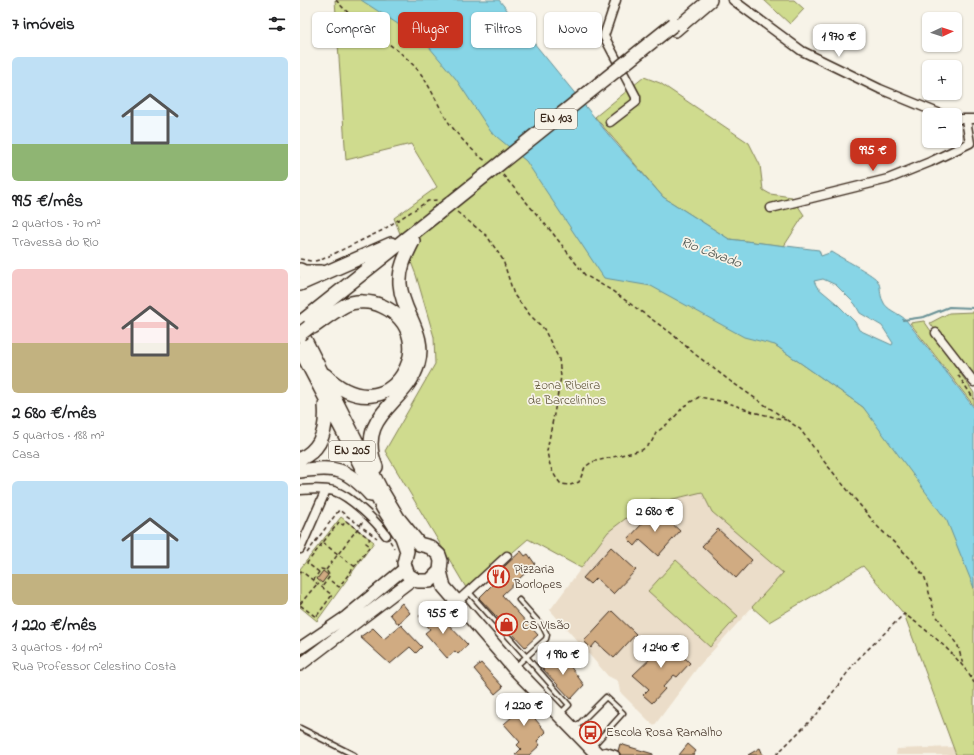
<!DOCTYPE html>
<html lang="pt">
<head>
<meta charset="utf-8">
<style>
	:root { --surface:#fff; --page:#f6f6f6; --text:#202124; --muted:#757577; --accent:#c8321e }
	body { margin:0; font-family:"Indie Flower",sans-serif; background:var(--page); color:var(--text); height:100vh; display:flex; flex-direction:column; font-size:15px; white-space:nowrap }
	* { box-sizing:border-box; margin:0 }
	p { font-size:13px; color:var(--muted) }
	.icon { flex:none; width:22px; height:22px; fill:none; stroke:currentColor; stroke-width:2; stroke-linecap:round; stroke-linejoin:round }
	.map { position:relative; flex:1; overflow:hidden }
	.drawer { display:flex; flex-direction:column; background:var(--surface); width:300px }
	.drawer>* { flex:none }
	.guide { position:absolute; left:12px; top:12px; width:380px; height:36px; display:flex; gap:8px }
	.needle { width:26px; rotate:86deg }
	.tools { position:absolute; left:622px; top:12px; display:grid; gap:8px }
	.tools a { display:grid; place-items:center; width:40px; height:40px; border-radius:6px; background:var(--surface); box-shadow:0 1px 3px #0004; font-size:20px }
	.price { position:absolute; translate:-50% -34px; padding:0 9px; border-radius:8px; background:#fff; color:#222; font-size:13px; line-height:26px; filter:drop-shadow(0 1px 2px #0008) }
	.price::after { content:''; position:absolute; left:50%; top:24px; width:12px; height:9px; margin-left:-6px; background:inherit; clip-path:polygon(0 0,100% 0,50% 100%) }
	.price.current { background:var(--accent); color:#fff }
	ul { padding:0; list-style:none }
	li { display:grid; align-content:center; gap:8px; height:212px; padding:0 12px }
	li span { display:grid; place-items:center; height:124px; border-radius:6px; color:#555 }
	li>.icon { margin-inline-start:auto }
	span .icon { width:72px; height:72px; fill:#fffc; stroke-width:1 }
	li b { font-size:17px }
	h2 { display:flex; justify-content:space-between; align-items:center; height:48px; padding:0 12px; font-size:17px }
	.pill { padding:0 14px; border-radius:6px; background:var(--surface); box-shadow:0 1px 3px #0004; font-size:14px; line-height:36px }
	.pill.current { background:var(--accent); color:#fff }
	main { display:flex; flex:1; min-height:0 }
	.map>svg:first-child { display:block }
	.built { fill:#ebddc9 }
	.green { fill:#cfdb8e; stroke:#858256 }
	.water { fill:#87d5e6; stroke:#699196; fill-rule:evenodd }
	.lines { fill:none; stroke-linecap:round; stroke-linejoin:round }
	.stream { stroke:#699196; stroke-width:2 }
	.building { fill:#d0ab82; stroke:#3b2a1e }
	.lane-casing { stroke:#3b2a1e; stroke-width:7 }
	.street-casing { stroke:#3b2a1e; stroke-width:11 }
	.secondary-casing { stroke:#3b2a1e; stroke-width:14 }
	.primary-casing { stroke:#3b2a1e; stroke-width:16 }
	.path { stroke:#3b2a1e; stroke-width:1.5; stroke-dasharray:4 3; stroke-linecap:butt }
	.lane { stroke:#f7f3e8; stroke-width:4 }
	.street { stroke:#f7f3e8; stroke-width:8 }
	.secondary { stroke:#f7f3e8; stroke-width:11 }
	.primary { stroke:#f7f3e8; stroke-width:13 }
	.primary-bridge-casing { stroke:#3b2a1e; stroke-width:16; stroke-linecap:butt }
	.primary-bridge { stroke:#f7f3e8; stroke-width:13 }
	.labels { text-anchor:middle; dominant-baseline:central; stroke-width:3.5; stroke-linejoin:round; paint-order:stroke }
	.shield { fill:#f7f3e8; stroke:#73665b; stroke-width:1 }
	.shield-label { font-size:12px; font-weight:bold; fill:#3b2a1e }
	.park-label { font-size:13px; fill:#60563a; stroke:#f7f3e8 }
	.poi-label { font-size:13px; fill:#3b2a1e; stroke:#f7f3e8; text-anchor:start }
	.water-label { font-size:14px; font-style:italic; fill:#4e5550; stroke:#f7f3e8 }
</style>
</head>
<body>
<main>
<section class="drawer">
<h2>7 imóveis<svg class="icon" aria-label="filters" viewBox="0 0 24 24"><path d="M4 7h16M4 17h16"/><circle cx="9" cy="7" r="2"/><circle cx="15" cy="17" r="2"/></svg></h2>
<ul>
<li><span style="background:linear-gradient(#bfe0f5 70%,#8fb573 0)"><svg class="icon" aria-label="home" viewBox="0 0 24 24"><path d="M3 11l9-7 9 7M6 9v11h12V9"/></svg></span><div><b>995 €/mês</b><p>2 quartos · 70 m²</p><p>Travessa do Rio</p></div></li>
<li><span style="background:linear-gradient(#f6c9c9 60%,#c2b280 0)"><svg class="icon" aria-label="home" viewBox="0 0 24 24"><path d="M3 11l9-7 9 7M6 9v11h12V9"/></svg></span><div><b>2 680 €/mês</b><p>5 quartos · 188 m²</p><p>Casa</p></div></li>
<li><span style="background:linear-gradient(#bfe0f5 75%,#c2b280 0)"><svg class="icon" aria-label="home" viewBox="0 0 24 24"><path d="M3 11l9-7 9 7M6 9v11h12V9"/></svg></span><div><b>1 220 €/mês</b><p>3 quartos · 101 m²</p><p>Rua Professor Celestino Costa</p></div></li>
</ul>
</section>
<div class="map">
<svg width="674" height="755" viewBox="0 0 674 755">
	<rect width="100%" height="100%" fill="#f7f3e8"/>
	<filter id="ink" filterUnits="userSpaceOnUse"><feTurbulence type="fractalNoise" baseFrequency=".025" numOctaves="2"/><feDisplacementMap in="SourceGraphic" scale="8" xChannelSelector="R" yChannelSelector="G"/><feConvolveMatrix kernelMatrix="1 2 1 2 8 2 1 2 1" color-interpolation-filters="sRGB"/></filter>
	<g filter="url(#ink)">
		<path class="built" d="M402,492L412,512L483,573L398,667L354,726L320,692L318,681L308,676L250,610L308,532L346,500L351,499L369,500Z
			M654,747L655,755H596L597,749Z"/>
		<path class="green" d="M35,0H86L475,345L563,407L658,512L674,579V755H656L604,614L563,566L469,622L452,607L483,573L412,512L402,492L369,500L351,499L308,532L281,568L228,539L168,591L85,451L135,364L134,337L116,275L94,218L137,187L111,144L46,160Z
			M464,0H494L504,9L490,24Z
			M344,77L360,83L449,143L460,165L463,190L470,194L492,197L504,215L484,246L429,239L363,197L295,117Z
			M674,312V384L630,323L649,313Z
			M624,321L674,393V406L610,323Z
			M41,517L74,542L17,621L0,607V569Z
			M376,560L438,616L410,647L348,591Z"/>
		<path class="water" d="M61,0H199L312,139L363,197L429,239L519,250L521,256L532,252C541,258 571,273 577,280C582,287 579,294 583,301C586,310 599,313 606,320L674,408V588L647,521L563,407L475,345L444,337L351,286L304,278L226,161L191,132L156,79L124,41ZM523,279L536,285L555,304L560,313L582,326L593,343L592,345L559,330L555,322L536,303L517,287L514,281Z"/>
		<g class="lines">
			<path class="stream" d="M603,320L624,317L649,307L674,308"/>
		</g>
		<path class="building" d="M356,509L380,531L358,556L340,540L335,546L328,539Z
			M418,529L452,560L436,578L402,546Z
			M311,547L336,570L313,594L296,578L290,584L283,578Z
			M221,551L225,556L228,554L235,564L202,595L238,635L225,647L179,598L193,584L191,583L194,580L192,578Z
			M23,571L28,575L22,583L17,579Z
			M102,603L110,613L98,624L90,614Z
			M128,608L141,623L144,620L168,645L158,654L155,651L147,658L125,633L130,629L119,616Z
			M312,611L336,634L314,658L296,642L291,648L284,641Z
			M101,625L122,647L116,653L110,647L90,664L60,637L73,628L84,639Z
			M363,637L390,663L377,677L374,675L363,687L365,689L352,703L343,695L349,689L333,675L355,654L351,650Z
			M255,654L265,663L267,662L284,685L271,699L241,667Z
			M181,663L203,687L195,694L174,669Z
			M215,695L246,732L237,741L240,745L229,755H215L221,749L217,745L220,742L204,724L213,716L205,707L208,704L206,702Z
			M320,744L353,754V755H321L318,751Z
			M388,744L396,751L393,755H379Z
			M460,748L463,755H448Z"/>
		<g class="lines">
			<defs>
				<path id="lane" d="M168,591L269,705L260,714
					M216,666L246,639L247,635L243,627L219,600
					M0,728L54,755
					M275,728L306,697L323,713L293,746"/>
				<path id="street" d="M433,0L502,51L580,89L643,115
					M655,119H674
					M310,122L336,102V97L304,36L316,0
					M471,208L588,179L630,162L670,143L666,120
					M636,333L674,382
					M0,490C11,489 23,488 34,491C50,496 76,521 86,535
					M0,549L26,490
					M157,602L207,556
					M297,754L306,752L315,755"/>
				<path id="secondary" d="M0,648L46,617L105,568
					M0,665L113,579"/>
				<path id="primary" d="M375,30L410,0
					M0,270L4,272H21
					M0,284L91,244
					M0,323L137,214
					M9,327H13C23,320 33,312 44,306C55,300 71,301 82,306C147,335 90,439 25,375
					M0,330L80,488L98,518L119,544L130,547L139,555L141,561L140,571L130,581H118L108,575L104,563L107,551L102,537L83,508L0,349
					M0,459C23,449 27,427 25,405
					M76,467C55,414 106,405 118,364C127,333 102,313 100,284C99,268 106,255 113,241
					M0,471C36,466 46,468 71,495
					M140,571L144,587L157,602L214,668L298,755"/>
			</defs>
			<use href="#lane" class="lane-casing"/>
			<use href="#street" class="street-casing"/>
			<use href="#secondary" class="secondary-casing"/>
			<use href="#primary" class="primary-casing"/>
			<path class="path" d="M36,0C60,29 98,44 121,74C131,88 138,105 147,120C157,135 172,151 187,162
				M203,175L251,231L285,275L311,290L371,333L396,355L430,381L500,429L522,459L578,527L611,559L625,578L635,614L658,646L663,665
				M157,212L187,236L203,260L214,295L230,315L244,329L259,359L261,377L247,451C249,464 252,474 261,484L270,485L279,482L285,467L292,462L342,450L351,443L356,433L372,420L384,406L399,397L426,402L453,412L486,420
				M0,259L11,261
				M15,261L23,259L81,231L128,201L137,200
				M658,375L674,399
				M90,541L94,548
				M23,543L54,566
				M7,553L39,510L77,538
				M26,570L64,520
				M19,572L7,563L39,522L43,525L46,521L70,539L66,543L70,546L39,587L28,579
				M0,573L1,571L32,595L16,617L0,605
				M13,581L21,569L26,570L30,576L22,587
				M0,604L17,584
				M476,755L517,714L556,661L604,614C627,629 662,659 674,683"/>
			<use href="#lane" class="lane"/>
			<use href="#street" class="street"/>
			<use href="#secondary" class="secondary"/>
			<use href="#primary" class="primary"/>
			<defs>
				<path id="primary-bridge" d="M137,214L374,24
					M0,334L9,327"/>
			</defs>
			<use href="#primary-bridge" class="primary-bridge-casing"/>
			<use href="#primary-bridge" class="primary-bridge"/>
		</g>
	</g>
	<defs>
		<symbol id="restaurant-ring" viewBox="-11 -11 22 22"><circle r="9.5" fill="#f7f3e8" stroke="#c8321e" stroke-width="1.5"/><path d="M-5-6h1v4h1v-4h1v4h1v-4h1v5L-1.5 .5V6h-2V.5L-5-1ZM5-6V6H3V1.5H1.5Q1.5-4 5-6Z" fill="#c8321e"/></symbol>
		<symbol id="shop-ring" viewBox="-11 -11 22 22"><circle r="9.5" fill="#f7f3e8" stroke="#c8321e" stroke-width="1.5"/><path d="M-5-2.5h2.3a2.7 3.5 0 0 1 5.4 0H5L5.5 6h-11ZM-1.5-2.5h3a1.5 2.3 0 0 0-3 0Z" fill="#c8321e"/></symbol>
		<symbol id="bus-ring" viewBox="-11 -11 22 22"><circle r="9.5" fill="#f7f3e8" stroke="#c8321e" stroke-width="1.5"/><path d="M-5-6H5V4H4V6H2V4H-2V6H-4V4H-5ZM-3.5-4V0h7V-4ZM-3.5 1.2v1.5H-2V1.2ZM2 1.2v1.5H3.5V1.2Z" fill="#c8321e"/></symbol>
	</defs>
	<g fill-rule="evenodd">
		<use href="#restaurant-ring" x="186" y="564" width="25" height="25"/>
		<use href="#shop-ring" x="194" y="612" width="25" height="25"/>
		<use href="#bus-ring" x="278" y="720" width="25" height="25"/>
	</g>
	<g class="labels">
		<g class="shield">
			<rect x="235" y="109" width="42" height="20" rx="3"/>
			<rect x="29" y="441" width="46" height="20" rx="3"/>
		</g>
		<g class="shield-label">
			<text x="256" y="119">EN 103</text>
			<text x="52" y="451">EN 205</text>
		</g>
		<g class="park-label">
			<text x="267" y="385">Zona Ribeira<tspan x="267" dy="15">de Barcelinhos</tspan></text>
		</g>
		<g class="poi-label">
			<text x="214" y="569">Pizzaria<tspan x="214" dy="15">Borlopes</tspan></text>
			<text x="222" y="625">CS Visão</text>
			<text x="306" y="732">Escola Rosa Ramalho</text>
		</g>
		<g class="water-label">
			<text transform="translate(411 253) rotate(21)">Rio Cávado</text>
		</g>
	</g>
</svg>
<div class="tools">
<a><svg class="needle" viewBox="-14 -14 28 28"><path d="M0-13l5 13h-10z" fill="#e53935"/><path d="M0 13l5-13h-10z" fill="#757577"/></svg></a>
<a>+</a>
<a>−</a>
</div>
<b class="price" style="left:539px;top:58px">1 970 €</b>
<b class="price current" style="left:573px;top:172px">995 €</b>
<b class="price" style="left:355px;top:533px">2 680 €</b>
<b class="price" style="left:143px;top:635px">955 €</b>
<b class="price" style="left:361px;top:669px">1 240 €</b>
<b class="price" style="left:263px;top:676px">1 990 €</b>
<b class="price" style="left:224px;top:727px">1 220 €</b>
<div class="guide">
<a class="pill">Comprar</a>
<a class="pill current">Alugar</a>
<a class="pill">Filtros</a>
<a class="pill">Novo</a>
</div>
</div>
</main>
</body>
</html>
